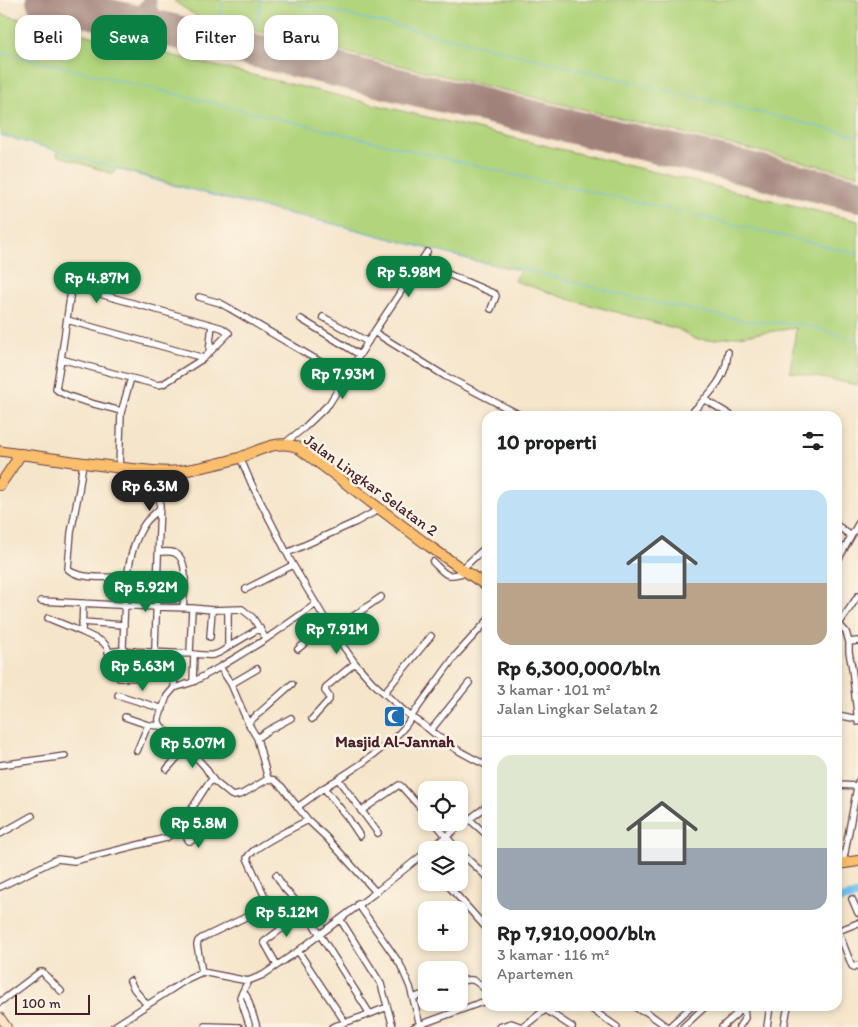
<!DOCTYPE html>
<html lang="id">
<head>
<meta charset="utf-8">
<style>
	:root { --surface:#fff; --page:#f6f6f6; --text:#202124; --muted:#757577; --line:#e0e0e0; --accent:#0b8043 }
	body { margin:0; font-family:Itim,sans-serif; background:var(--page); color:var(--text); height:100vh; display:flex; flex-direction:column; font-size:19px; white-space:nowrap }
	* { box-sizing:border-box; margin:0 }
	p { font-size:16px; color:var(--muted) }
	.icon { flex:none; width:28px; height:28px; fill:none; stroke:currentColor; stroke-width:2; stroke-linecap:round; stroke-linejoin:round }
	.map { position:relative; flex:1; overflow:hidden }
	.drawer { position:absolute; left:482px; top:411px; width:360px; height:600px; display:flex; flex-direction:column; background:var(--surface); border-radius:15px; box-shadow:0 2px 8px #0003 }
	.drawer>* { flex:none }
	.guide { position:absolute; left:15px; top:15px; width:392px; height:45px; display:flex; gap:10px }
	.tools { position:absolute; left:418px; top:781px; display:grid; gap:10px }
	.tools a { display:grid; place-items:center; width:50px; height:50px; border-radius:10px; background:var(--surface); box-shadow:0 2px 8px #0003; font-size:25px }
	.scale { position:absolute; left:15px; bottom:12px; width:75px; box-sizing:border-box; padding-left:5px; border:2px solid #4a1f2b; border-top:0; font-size:14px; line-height:18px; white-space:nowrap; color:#4a1f2b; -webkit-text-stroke:4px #fcf5e5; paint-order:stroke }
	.price { position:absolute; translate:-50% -42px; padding:0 11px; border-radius:18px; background:var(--accent); color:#fff; font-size:16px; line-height:32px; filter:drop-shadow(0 1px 2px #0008) }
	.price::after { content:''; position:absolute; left:50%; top:30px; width:15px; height:11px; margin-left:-8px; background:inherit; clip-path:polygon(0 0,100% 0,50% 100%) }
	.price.active { background:#222; color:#fff }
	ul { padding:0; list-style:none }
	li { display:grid; align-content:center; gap:10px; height:265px; padding:0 15px }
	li+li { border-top:1px solid var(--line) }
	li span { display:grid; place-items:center; height:155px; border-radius:15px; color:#555 }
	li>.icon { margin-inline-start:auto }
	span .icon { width:90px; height:90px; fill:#fffc; stroke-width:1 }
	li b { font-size:21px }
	h2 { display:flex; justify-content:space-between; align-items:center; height:60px; padding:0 15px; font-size:21px }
	.chip { padding:0 18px; border-radius:15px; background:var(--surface); box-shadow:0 2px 8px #0003; font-size:18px; line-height:45px }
	.chip.active { background:var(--accent); color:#fff }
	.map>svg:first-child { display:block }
	.green { fill:#b1d47c; stroke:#7e7a54 }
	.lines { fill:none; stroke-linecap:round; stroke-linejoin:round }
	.stream { stroke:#73c1ee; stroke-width:1 }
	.river { stroke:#73c1ee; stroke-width:9 }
	.taxiway { stroke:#a0827a; stroke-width:14 }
	.runway { stroke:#a0827a; stroke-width:34 }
	.street-casing { stroke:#643d43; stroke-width:8 }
	.secondary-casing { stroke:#643d43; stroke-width:10 }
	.primary-casing { stroke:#643d43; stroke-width:11 }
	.highway-casing { stroke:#643d43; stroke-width:12 }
	.street { stroke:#fff; stroke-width:5.5 }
	.secondary { stroke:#fde5c5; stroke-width:8 }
	.primary { stroke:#fabe6d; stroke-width:9 }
	.highway { stroke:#fabe6d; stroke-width:10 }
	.labels { text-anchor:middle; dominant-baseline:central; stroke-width:5; stroke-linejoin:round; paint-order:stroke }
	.street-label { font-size:16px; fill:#4a1f2b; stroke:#fcf5e5 }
	.poi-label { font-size:16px; font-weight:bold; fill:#4a1f2b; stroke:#fcf5e5 }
</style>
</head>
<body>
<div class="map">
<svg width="858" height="1027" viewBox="0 0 858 1027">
	<rect width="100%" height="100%" fill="#fcf5e5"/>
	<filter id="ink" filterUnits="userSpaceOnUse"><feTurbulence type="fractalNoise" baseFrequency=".02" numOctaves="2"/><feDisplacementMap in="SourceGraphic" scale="10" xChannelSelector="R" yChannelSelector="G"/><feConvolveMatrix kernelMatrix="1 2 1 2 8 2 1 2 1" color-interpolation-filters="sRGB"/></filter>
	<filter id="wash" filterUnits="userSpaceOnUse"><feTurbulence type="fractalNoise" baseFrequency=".0096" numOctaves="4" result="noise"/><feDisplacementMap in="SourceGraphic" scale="20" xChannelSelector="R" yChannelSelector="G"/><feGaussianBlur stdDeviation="1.12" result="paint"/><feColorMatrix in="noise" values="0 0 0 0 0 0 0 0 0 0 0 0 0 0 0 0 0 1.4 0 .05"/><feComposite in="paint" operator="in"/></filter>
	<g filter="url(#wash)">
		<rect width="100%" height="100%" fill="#f5e5ca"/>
		<path class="green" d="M175,0H858V175L198,17L175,2Z
			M0,14L858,221V385L790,372L796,328L709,340L695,339L678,329L568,299L515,281L520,270L475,261L342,226L222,198L116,168L113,174L57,155L58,151L0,135Z"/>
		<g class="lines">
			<path class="stream" d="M281,0L415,30L858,136
				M220,16L224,0
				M256,26L261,0
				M0,52L523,177L669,209L858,254
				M0,135L58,151L167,184L342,226L475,261L531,271L639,299L747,321L802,324L817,328L858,341
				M677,1027L700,1006"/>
			<path class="river" d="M838,900L858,895"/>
			<path class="taxiway" d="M149,0C149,12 155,20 163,29
				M123,19C135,17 142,13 149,2"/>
			<path class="runway" d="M43,0L858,195"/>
		</g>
	</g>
	<g filter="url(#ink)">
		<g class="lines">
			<defs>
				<path id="street" d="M422,260L448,274L495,294L496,296L491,309
					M199,297L220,303L229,308L346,377
					M323,317L368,342
					M301,319L360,355
					M67,320L204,358
					M374,332L445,376L522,416
					M209,352L212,325
					M61,359L56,389C64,398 107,407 121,411
					M704,399L732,416
					M689,416C701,402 719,387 725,368C727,363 727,358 728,352
					M285,443L305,427L329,404L374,332L427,252
					M240,457L252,485L293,565L331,629L355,663L373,683L411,717C401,740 345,775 322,789C314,795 306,802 297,807
					M83,463L79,490L71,533L68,569C78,580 112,577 127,577
					M119,468L121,413L131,378L158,385L163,384L204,358L229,333L222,328L212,325L78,288H73L71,291L61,359L131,378
					M160,508C156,513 150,517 146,522C123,553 125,609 123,646L124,650L126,651L194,654
					M838,526L851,536
					M159,552C164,552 170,551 175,553C190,560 184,594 183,607
					M287,553L356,522L380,509
					M838,560L858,524
					M433,562C449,578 445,577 467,572
					M462,569L488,545
					M246,589L293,565
					M41,601L156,607L192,608L212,610L242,609L253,618L266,639
					M83,603L82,632L103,642L107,647L119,678L154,677L161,472
					M48,618L82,632
					M488,620L456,655L411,717C422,722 430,731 440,738C454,749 471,758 488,766
					M82,622L124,625
					M838,623L846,632L849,642V652L852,668L858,722
					M839,624L858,596
					M331,629L345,622L381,597
					M210,637L212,610
					M849,642L858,641
					M228,647L260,628
					M298,649L329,623
					M108,652L124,650
					M190,653L192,608
					M220,667L231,684L248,723L257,738L268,779
					M133,677L134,651
					M193,682L194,654C210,656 216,657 228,647V610
					M231,684L257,669
					M174,688L175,653
					M384,693L431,636
					M118,695L163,709
					M838,715L857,719
					M125,717L148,725L161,726
					M312,719L329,700V696L325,691L326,687L355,663
					M248,723L292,684
					M431,730L469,683
					M257,738L267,731L291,718
					M184,747L194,755L205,767L214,781L231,795L234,796L242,794L268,779L274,780L282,787L308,820L326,837L376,892
					M137,751L148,725
					M0,765L65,756
					M167,769L185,749L184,747L161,726L159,722V718L167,696L174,688L193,682L220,667L266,639L316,604
					M338,779L378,833
					M838,785L857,786
					M324,788L348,818L360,836
					M361,811L399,785L401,786L426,814
					M469,819L488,836
					M434,822L458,850
					M180,827L189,841H191L208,830L225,821
					M0,834L32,816
					M428,850L483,809L488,804
					M459,851L488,878
					M843,863L858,782
					M276,875L284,888L305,911L370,1014L332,1027
					M445,882L488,930
					M0,887L57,859L74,861L166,838L180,827L207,785L211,781H214
					M852,899L858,913
					M358,904L400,964L410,987L420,1025
					M340,919L381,984L393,1027
					M282,929L271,910L247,858C253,846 294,828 308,820
					M838,931L852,966L854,967L858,965
					M838,931L858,923
					M298,951L345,1022
					M277,965L264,942L305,911
					M202,972L197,945L198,941L202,938L248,916
					M130,981L134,989L147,1005
					M248,981L240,997L250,1027
					M459,982C475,976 476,982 488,992
					M243,991L247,997L257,1027
					M413,998L426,993
					M0,1002L40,972H43L45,975L61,991
					M540,1006L572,1027
					M587,1006L617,1027
					M634,1006L641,1011H645L667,1027
					M370,1014L387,1007
					M205,1026L239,1027
					M113,1027L189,978L202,972L248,981L263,975L298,951L376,892L426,852
					M414,1027L488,1000
					M499,1027L511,1023L522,1027
					M523,1027L550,1006
					M669,1027L692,1006
					M683,1027L706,1006
					M722,1027L744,1007
					M739,1027L745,1018L744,1006
					M767,1027L770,1006
					M784,1027L788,1006"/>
				<path id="secondary" d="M0,1017L7,1027"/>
				<path id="primary" d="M0,451L21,454"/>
				<path id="highway" d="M0,485L21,454C55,459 88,464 123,468C144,470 166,474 187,470C204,467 222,463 239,458C258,451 277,439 297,447L335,475L429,546L488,587
					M838,864L858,861"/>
			</defs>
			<use href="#street" class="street-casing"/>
			<use href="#secondary" class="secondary-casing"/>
			<use href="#primary" class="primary-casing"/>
			<use href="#highway" class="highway-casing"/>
			<use href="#street" class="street"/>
			<use href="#secondary" class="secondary"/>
			<use href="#primary" class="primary"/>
			<use href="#highway" class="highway"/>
		</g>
	</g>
	<defs>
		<symbol id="mosque-square" viewBox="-11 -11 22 22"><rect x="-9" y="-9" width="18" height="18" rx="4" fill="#1f6fb2" stroke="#fcf5e5"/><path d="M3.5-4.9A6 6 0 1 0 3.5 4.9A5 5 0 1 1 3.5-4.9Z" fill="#fff"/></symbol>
	</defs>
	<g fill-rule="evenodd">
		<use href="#mosque-square" x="382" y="704" width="25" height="25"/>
	</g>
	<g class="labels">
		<g class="street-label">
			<text transform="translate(371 485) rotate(36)">Jalan Lingkar Selatan 2</text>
		</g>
		<g class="poi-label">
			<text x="395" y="741">Masjid Al-Jannah</text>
		</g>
	</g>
</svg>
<div class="tools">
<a><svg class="icon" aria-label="locate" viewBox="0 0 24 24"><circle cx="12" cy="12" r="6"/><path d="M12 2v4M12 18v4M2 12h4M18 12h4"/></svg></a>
<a><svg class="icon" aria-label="layers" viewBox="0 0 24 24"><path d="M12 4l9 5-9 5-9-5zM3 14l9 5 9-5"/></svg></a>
<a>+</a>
<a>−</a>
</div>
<div class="scale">100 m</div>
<b class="price" style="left:409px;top:298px">Rp 5.98M</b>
<b class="price" style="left:97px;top:304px">Rp 4.87M</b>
<b class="price" style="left:343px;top:400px">Rp 7.93M</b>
<b class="price active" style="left:150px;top:512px">Rp 6.3M</b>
<b class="price" style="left:146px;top:613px">Rp 5.92M</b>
<b class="price" style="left:337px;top:655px">Rp 7.91M</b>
<b class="price" style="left:143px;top:692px">Rp 5.63M</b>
<b class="price" style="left:193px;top:769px">Rp 5.07M</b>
<b class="price" style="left:199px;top:849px">Rp 5.8M</b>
<b class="price" style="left:287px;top:938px">Rp 5.12M</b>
<div class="guide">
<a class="chip">Beli</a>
<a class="chip active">Sewa</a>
<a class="chip">Filter</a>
<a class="chip">Baru</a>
</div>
<section class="drawer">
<h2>10 properti<svg class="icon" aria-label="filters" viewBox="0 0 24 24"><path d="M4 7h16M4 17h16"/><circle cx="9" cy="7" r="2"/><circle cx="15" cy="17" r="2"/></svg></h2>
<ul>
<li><span style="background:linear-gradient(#bfe0f5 60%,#b9a48a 0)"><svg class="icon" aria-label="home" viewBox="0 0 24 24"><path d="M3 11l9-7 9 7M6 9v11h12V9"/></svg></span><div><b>Rp 6,300,000/bln</b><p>3 kamar · 101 m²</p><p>Jalan Lingkar Selatan 2</p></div></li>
<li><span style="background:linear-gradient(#dfe7d0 60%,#9aa5b1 0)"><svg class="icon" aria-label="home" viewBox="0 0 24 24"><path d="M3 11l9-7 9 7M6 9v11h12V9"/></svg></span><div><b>Rp 7,910,000/bln</b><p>3 kamar · 116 m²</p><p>Apartemen</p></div></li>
</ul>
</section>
</div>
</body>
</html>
